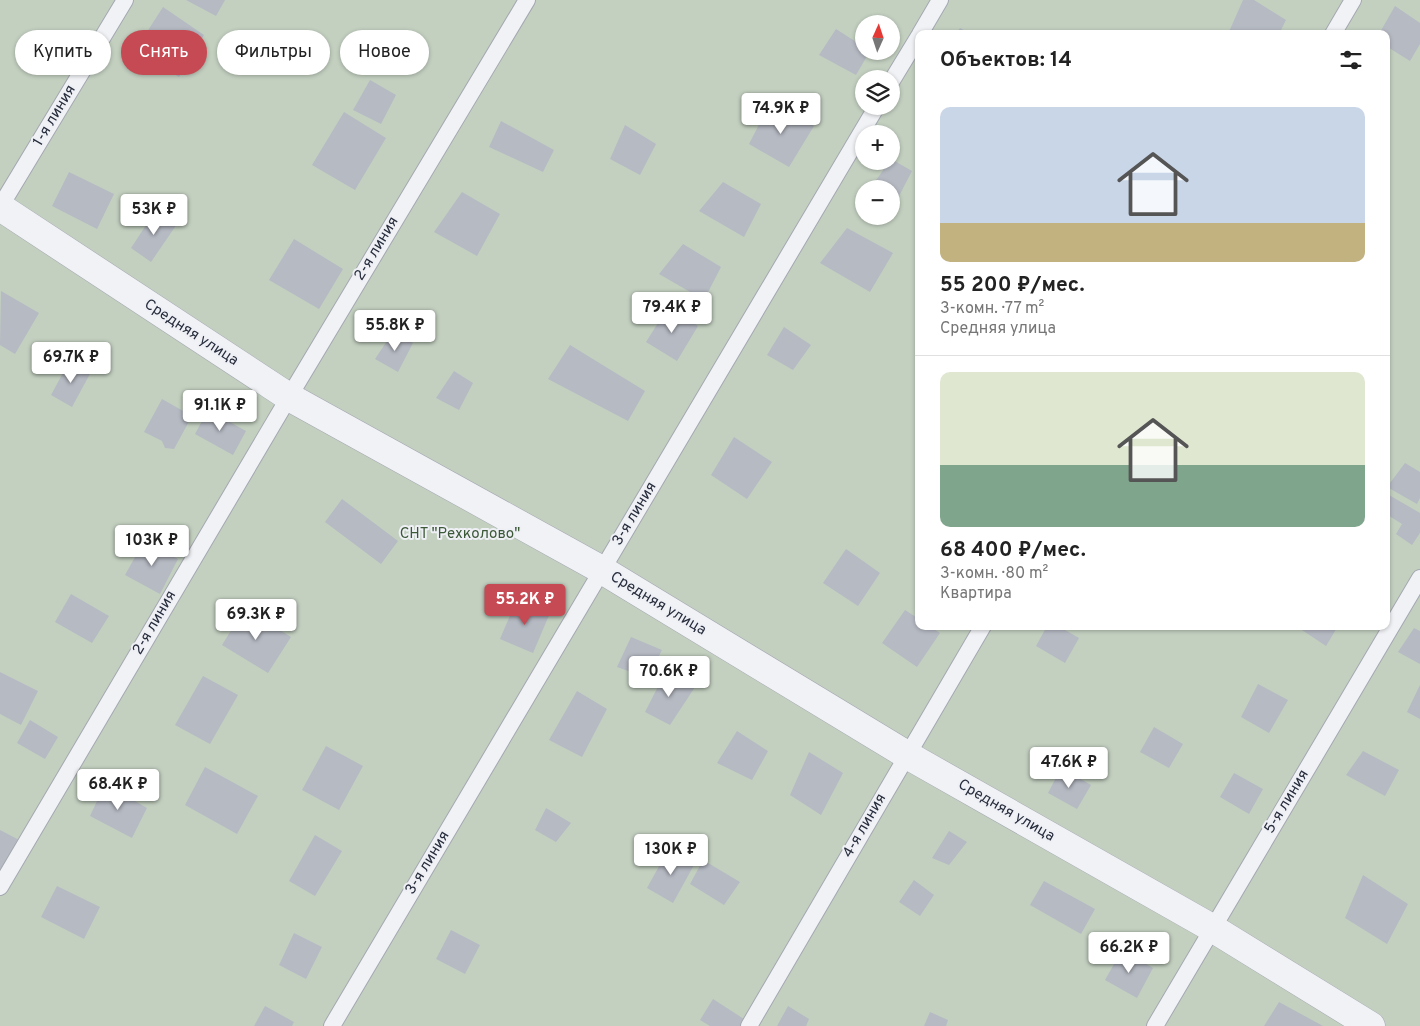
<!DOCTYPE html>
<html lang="ru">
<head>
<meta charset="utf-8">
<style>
	:root { --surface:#fff; --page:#f6f6f6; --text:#222; --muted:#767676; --line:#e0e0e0; --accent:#c64a54 }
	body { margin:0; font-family:Overpass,sans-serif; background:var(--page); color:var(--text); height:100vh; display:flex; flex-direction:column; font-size:19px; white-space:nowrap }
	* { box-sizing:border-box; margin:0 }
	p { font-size:16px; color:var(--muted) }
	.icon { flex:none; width:28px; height:28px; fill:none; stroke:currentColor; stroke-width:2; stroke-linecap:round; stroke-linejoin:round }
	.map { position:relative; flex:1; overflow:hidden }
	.panel { position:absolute; left:915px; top:30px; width:475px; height:600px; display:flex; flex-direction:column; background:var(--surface); border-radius:10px; box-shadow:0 1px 4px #0004 }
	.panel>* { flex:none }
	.hud { position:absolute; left:15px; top:30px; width:475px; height:45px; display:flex; gap:10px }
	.needle { width:32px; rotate:3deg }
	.fabs { position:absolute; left:855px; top:15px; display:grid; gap:10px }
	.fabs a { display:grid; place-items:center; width:45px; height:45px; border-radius:50%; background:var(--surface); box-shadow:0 1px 4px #0004; font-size:25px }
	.price { position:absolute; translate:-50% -42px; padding:0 11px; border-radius:5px; background:#fff; color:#222; font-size:16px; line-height:32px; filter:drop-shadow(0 1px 2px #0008) }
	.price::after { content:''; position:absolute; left:50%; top:30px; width:15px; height:11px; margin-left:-8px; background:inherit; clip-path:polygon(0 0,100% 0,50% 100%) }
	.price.active { background:var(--accent); color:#fff }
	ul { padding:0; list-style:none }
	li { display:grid; align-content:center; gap:10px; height:265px; padding:0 25px }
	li+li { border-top:1px solid var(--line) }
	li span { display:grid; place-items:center; height:155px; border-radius:10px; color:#555 }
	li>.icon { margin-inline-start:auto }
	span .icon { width:90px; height:90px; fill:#fffc; stroke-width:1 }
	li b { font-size:21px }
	h2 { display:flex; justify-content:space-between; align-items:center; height:60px; padding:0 25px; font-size:21px }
	.tag { padding:0 18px; border-radius:22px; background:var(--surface); box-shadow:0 1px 4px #0004; font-size:18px; line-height:45px }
	.tag.active { background:var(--accent); color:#fff }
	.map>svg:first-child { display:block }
	.green { fill:#c3d0c0; fill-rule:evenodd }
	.building { fill:#b6bac3 }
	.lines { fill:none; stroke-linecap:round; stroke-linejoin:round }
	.lane-casing { stroke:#a4a8b1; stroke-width:18 }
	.street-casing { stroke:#a4a8b1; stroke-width:29 }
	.lane { stroke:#f1f2f5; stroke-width:16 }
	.street { stroke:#f1f2f5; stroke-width:28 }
	.labels { text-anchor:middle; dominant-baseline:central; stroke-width:4; stroke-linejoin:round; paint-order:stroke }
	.street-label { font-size:15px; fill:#282e3d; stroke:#eef0f5 }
	.park-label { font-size:15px; fill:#3b5837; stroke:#eef0f5 }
</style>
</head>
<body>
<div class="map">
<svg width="1420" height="1026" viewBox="0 0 1420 1026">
	<rect width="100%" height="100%" fill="#dee1e7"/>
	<path class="green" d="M0,0H1420V1026H0ZM864,24H891V51H864ZM919,34H1386V626H919ZM864,79H891V106H864ZM864,134H891V161H864ZM864,189H891V216H864Z"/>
	<path class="building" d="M186,0H225L216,16Z
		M1243,0H1254L1286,20L1279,34H1228Z
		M1395,6L1420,23V44L1410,61L1386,46V34H1379Z
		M163,7L204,35L179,77L134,52Z
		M960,28L971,34H956Z
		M836,29L864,47V51H870L856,75L819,55Z
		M370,80L396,95L381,124L353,110Z
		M770,103L814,126L789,167L749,144Z
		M344,112L386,138L355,190L312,165Z
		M501,121L554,150L543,172L489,147Z
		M625,125L656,144L640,175L610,159Z
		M891,159L912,171L898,198L891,194V189H884L874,183Z
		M69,172L114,194L97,229L52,206Z
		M723,182L761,204L744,237L699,211Z
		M462,192L500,214L477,256L434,232Z
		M156,210L177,224L151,262L131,248Z
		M847,228L893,253L870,292L820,263Z
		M294,239L343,269L319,309L269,280Z
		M683,244L721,267L704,300L659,274Z
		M1,291L39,313L15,354L0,345Z
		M668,307L698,326L677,361L646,342Z
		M784,327L811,345L793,370L767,355Z
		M393,332L413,343L398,372L375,359Z
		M570,345L645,391L628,421L548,379Z
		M70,360L91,372L72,407L51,395Z
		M454,371L473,383L459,410L436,398Z
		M162,399L192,416L174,449L165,448L162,441L144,432Z
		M208,410L246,431L233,455L195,434Z
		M734,437L772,462L747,499L711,475Z
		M1405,463L1420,472V498L1417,504L1387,487Z
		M1389,495L1420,513V533L1412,545L1396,534L1402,524L1386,514V500Z
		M342,499L398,541L381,564L325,522Z
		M144,541L178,559L160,594L125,575Z
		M846,549L880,573L858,606L823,583Z
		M71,594L109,616L92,643L55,622Z
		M517,599L550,613L533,653L500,639Z
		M245,608L291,637L268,673L222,645Z
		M905,610L919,619V626H929L940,633L917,667L882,643Z
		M1047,626H1058L1079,638L1065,663L1036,646Z
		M1304,626H1338L1326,646L1302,630Z
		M1414,628L1420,631V664L1398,652Z
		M631,637L662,650L648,678L617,667Z
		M667,669L695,687L670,725L645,712Z
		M0,672L38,691L21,725L0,714Z
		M203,676L238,695L210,744L175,725Z
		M1258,684L1288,700L1269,733L1241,717Z
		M1420,685V719L1407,712Z
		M577,691L607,709L582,757L549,740Z
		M30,720L58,737L45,759L17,743Z
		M1154,727L1183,744L1169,768L1140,752Z
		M737,731L768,751L752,780L717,763Z
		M326,746L363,766L339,810L302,790Z
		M1363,751L1399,770L1385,796L1346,775Z
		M809,752L843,773L821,815L790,795Z
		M205,767L258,796L237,834L185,805Z
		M1061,768L1091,785L1077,809L1048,793Z
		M1234,773L1263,789L1249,814L1220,797Z
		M105,784L147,808L132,838L90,816Z
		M546,808L571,823L556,842L535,830Z
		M0,830L21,841L0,874Z
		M949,831L967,842L949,865L932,858Z
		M315,835L342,851L315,896L289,881Z
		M668,850L694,865L673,903L647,888Z
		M703,860L740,882L724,905L690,884Z
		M1363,875L1408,904L1387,944L1345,918Z
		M914,880L934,895L920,916L899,902Z
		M1044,881L1095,909L1081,934L1030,905Z
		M57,886L100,907L84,939L41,917Z
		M451,930L480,945L465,974L436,959Z
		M294,933L322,947L306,979L279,965Z
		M1122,950L1153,968L1137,998L1105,980Z
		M713,999L747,1021L743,1026H710L700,1020Z
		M1279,1002L1323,1026H1264Z
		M265,1006L294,1022L292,1026H254Z
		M788,1006L809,1019L806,1026H777Z
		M930,1012L948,1020L946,1026H924Z"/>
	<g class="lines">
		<defs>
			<path id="lane" d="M920,34L940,0
				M1333,34L1353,0
				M891,82L919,36
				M0,207L125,0
				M0,887L289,397L527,0
				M332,1026L877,106
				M749,1026L983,626
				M1155,1026L1420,578"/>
			<path id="street" d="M0,207L289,397L602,570L907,755L1212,928L1371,1026"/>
		</defs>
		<use href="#lane" class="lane-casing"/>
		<use href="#street" class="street-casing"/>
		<use href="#lane" class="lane"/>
		<use href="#street" class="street"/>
	</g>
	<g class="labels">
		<g class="street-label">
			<text transform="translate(55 116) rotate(-59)">1-я линия</text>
			<text transform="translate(377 249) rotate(-59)">2-я линия</text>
			<text transform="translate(191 333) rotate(33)">Средняя улица</text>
			<text transform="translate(635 514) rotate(-59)">3-я линия</text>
			<text transform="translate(658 604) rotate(31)">Средняя улица</text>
			<text transform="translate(155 623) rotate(-60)">2-я линия</text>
			<text transform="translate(1287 802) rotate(-59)">5-я линия</text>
			<text transform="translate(1006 811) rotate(30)">Средняя улица</text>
			<text transform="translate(865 826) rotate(-60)">4-я линия</text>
			<text transform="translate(428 863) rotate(-59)">3-я линия</text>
		</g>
		<g class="park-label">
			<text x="460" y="534">СНТ "Рехколово"</text>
		</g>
	</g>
</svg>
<div class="fabs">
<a><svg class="needle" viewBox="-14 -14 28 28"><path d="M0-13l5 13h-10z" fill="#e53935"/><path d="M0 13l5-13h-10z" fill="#767676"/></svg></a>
<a><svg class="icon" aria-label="layers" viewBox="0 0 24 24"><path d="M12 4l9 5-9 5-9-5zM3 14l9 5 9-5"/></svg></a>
<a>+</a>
<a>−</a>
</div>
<b class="price" style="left:781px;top:135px">74.9K ₽</b>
<b class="price" style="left:154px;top:236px">53K ₽</b>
<b class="price" style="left:672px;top:334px">79.4K ₽</b>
<b class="price" style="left:395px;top:352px">55.8K ₽</b>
<b class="price" style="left:71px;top:384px">69.7K ₽</b>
<b class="price" style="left:220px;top:432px">91.1K ₽</b>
<b class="price" style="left:152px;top:567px">103K ₽</b>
<b class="price active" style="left:525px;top:626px">55.2K ₽</b>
<b class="price" style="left:256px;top:641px">69.3K ₽</b>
<b class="price" style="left:669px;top:698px">70.6K ₽</b>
<b class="price" style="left:1069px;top:789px">47.6K ₽</b>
<b class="price" style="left:118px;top:811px">68.4K ₽</b>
<b class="price" style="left:671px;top:876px">130K ₽</b>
<b class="price" style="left:1129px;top:974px">66.2K ₽</b>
<div class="hud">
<a class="tag">Купить</a>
<a class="tag active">Снять</a>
<a class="tag">Фильтры</a>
<a class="tag">Новое</a>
</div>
<section class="panel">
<h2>Объектов: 14<svg class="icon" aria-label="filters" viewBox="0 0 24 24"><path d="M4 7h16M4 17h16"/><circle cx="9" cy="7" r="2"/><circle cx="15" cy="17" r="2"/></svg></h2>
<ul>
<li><span style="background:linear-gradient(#c9d6e8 75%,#c2b280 0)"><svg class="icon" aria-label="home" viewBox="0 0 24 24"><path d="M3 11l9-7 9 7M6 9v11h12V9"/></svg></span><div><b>55 200 ₽/мес.</b><p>3-комн. · 77 m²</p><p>Средняя улица</p></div></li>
<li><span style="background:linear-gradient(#dfe7d0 60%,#7fa58c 0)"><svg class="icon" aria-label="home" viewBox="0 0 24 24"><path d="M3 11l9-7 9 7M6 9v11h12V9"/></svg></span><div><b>68 400 ₽/мес.</b><p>3-комн. · 80 m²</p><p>Квартира</p></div></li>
</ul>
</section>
</div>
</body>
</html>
